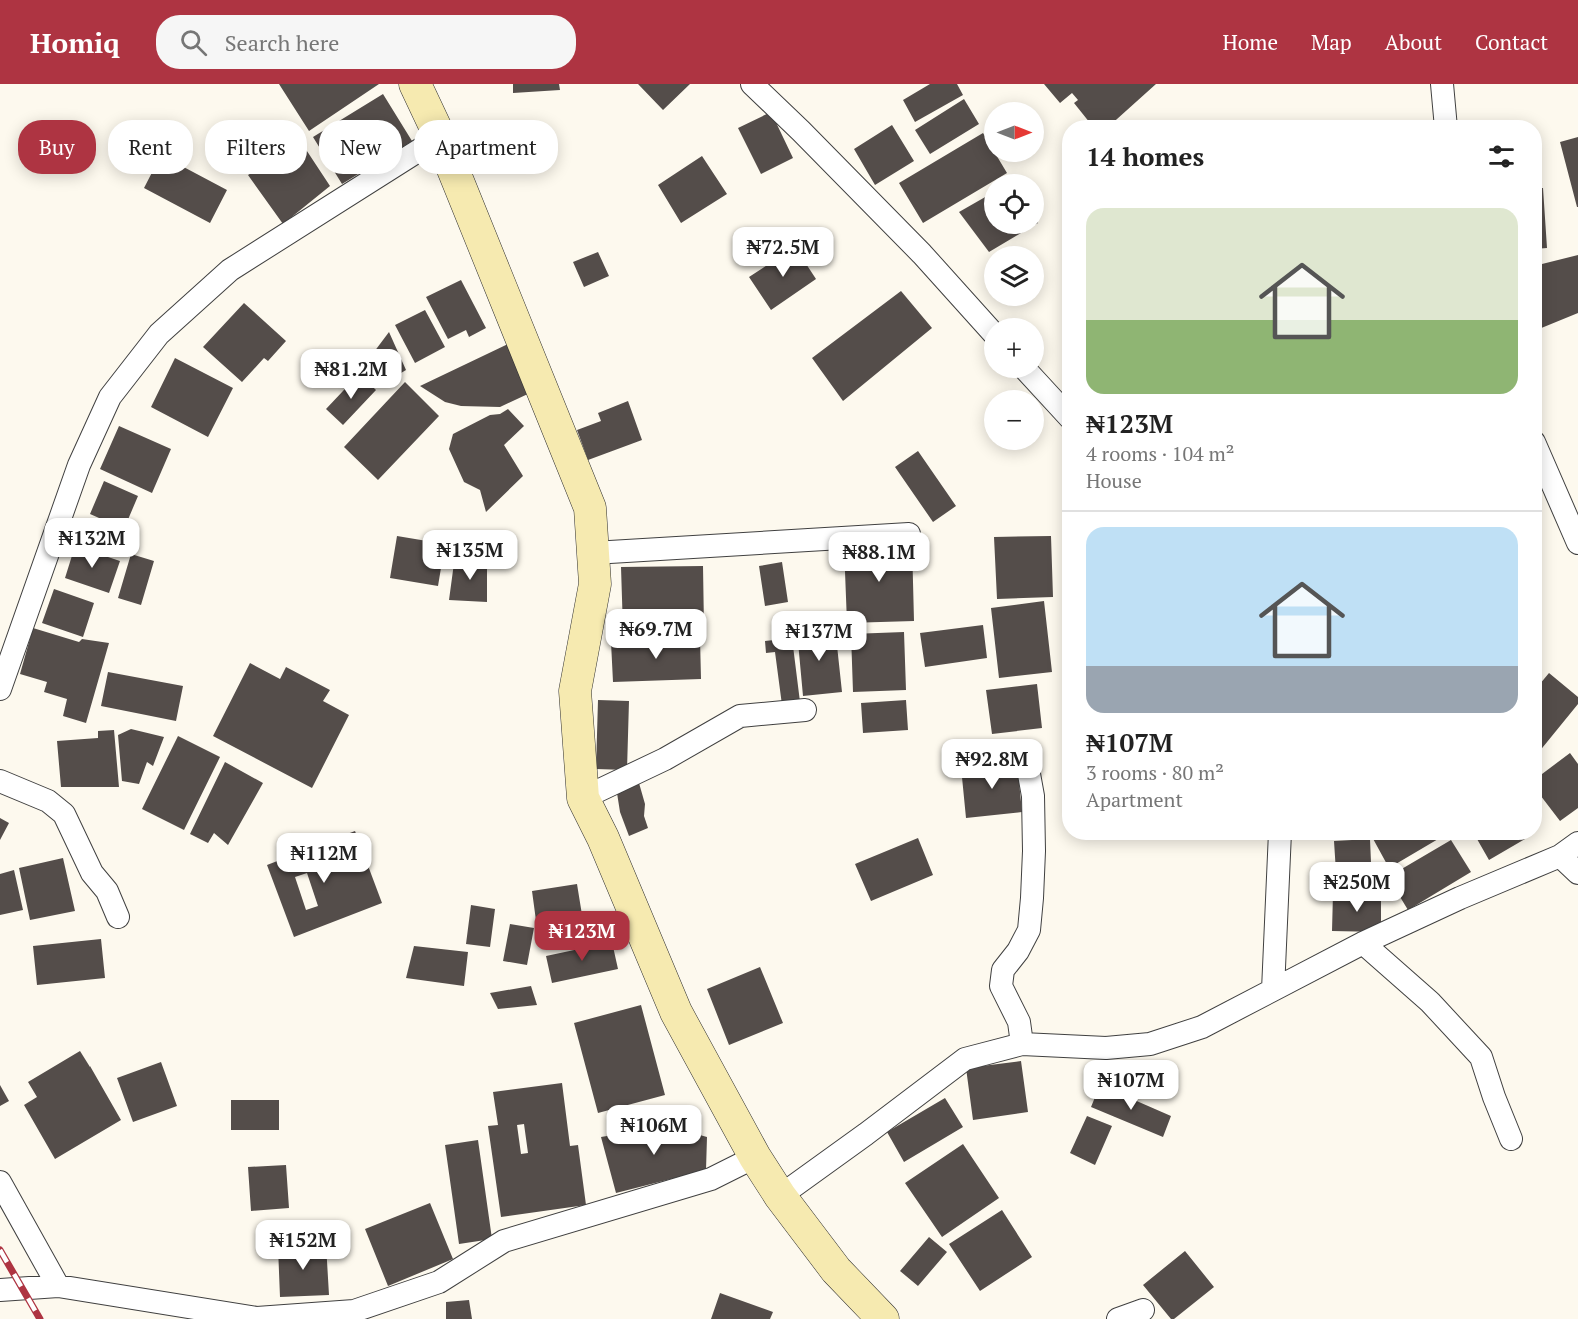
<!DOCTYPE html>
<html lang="en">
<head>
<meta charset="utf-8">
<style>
	:root { --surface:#fff; --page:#f6f6f6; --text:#222; --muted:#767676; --line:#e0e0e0; --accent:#ae3442 }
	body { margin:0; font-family:"PT Serif",serif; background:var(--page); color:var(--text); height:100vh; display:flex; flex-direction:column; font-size:22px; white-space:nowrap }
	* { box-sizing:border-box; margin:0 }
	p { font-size:20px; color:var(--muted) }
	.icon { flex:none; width:33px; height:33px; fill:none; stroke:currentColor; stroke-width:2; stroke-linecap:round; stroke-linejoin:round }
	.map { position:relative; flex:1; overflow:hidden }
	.panel { position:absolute; left:1062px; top:36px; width:480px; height:720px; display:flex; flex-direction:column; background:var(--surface); border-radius:24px; box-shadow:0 3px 15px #0003 }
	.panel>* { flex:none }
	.guide { position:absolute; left:18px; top:36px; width:570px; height:54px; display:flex; gap:12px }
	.needle { width:39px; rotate:90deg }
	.buttons { position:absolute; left:984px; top:18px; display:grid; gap:12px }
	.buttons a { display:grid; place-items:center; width:60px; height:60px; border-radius:50%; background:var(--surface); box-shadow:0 3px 15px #0003; font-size:30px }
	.price { position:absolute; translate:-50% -51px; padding:0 14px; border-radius:12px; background:#fff; color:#222; font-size:20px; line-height:39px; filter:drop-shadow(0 2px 3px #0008) }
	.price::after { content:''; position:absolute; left:50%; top:36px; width:18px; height:14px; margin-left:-9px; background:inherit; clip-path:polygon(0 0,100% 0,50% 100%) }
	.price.active { background:var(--accent); color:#fff }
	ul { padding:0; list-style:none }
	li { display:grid; align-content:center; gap:12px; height:318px; padding:0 24px }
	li+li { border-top:2px solid var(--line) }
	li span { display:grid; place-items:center; height:186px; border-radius:18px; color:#555 }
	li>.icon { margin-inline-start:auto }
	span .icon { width:108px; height:108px; fill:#fffc; stroke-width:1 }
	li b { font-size:26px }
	h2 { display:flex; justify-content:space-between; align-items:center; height:72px; padding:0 24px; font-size:26px }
	.chip { padding:0 21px; border-radius:24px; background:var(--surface); box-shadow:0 3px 15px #0003; font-size:21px; line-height:54px }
	.chip.active { background:var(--accent); color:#fff }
	header { display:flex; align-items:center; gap:36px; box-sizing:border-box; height:84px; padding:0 30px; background:var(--accent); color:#fff }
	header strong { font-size:28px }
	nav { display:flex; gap:33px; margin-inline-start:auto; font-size:21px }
	.search { width:420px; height:54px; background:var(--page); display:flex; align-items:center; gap:15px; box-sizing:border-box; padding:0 21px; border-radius:24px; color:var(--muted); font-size:22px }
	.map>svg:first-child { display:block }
	.building { fill:#544d4a; fill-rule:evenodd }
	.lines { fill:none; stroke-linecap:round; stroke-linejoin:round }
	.street-casing { stroke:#404040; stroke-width:24 }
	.secondary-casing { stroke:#2f2f2f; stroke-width:33 }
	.street { stroke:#fff; stroke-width:22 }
	.secondary { stroke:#f6eab0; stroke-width:32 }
	.rail-casing { stroke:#ae3442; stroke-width:7 }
	.rail { stroke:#fff; stroke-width:4.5; stroke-dasharray:14; stroke-linecap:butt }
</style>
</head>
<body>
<header>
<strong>Homiq</strong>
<div class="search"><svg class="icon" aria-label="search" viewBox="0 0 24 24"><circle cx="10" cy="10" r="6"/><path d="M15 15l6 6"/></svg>Search here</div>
<nav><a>Home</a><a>Map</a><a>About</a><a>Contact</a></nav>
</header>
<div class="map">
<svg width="1578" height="1235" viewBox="0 0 1578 1235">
	<rect width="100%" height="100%" fill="#fdf9ee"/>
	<path class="building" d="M279,0H379L309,47Z
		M513,0H559L560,6L513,9Z
		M638,0H690L663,26Z
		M930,0H957L963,11L915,38L903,16Z
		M1044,0H1156L1107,44H1094L1074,19L1078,16L1072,9L1060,19Z
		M383,10L412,57L342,100L313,53Z
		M964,15L979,40L930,70L915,46Z
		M771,28L793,74L761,90L738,44Z
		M892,41L914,77L875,101L854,65Z
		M983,49L1007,89L923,139L899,99Z
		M1578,53V123H1577L1560,58Z
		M301,58L330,102L283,140L248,91Z
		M161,71L227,106L210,139L144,104Z
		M702,72L727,110L681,139L658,101Z
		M1534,104H1543L1547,164L1534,165Z
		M994,108V140H1034V131L1038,139L989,168L959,128Z
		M795,163L816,195L771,226L749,193Z
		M598,168L609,192L584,203L573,178Z
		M1578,171V229L1534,247V182Z
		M461,196L486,244L469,253L466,246L448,255L426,213Z
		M901,207L932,244L843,317L812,274Z
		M244,219L286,257L268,277L264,274L242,298L203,263Z
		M425,226L445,263L415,279L395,241Z
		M389,248L406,286L386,298L368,276Z
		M508,260L530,309L500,323L461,322L445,318L420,302Z
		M175,274L233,304L208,353L151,323Z
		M359,290L376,306L343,341L326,325Z
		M405,298L439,332L378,396L344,363Z
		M628,317L642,356L588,376L577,346L601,337L598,329Z
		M508,325L524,342L504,361L523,392L486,428L480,406L464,398L449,365L453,350L490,331L500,330Z
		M119,342L171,365L152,409L100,385Z
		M918,367L956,422L933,438L895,383Z
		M104,397L138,412L124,445L90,430Z
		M397,452L445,460L438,502L390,494Z
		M1051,452L1053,513L997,515L994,453Z
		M912,459L914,537L847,539L844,462Z
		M75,462L120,477L109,509L65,494Z
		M131,470L154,477L141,521L118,514Z
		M478,472H487V518L449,516L454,479H478Z
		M782,478L788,518L765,522L759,482Z
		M703,482L704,544L623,546L621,483Z
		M54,505L94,519L83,553L42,539Z
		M1044,517L1052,588L999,594L991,524Z
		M983,541L987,574L925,583L920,549Z
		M835,543L842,608L803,612L797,547Z
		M33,544L79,558L82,555L109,559L86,639L63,632L67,615L44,608L47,598L20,590Z
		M904,548L906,606L853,608L851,550Z
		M700,554L701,595L613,598L611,558Z
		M792,554L800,618L782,621L775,568L766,569L765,557Z
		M250,579L280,595L286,583L330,606L323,617L349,631L312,704L213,652Z
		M108,588L183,602L176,637L101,622Z
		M1549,589L1578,613V620L1534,674V607Z
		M1037,600L1042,644L992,650L986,606Z
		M598,616L629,617L627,686L596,685Z
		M906,616L908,646L863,649L861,619Z
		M131,645L164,653L153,682L147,678L139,700L122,697L118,651Z
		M114,646L119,703H61L57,657L98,654V647Z
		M178,652L220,673L184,746L142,725Z
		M1570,669L1578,680V724L1560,737L1534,703V696Z
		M1017,677L1022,728L966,734L961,683Z
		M225,678L263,699L228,761L214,749L208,759L190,750Z
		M639,699L645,720L644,732L648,744L629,752L620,728L617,709Z
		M0,734L9,739L0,756Z
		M355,747L382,819L294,853L267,781ZM307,789L318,822L306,826L295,793Z
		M1374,748H1450L1389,784L1371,751Z
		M1473,748H1522L1525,755L1489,776Z
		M918,754L933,791L871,817L855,780Z
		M1370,755L1372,802L1337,804L1334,757Z
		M1451,756L1471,788L1408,826L1388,793Z
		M63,774L75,827L30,836L19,784Z
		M14,786L23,826L0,831V790Z
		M577,800L583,837L537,844L532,807Z
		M1333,809L1381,810V848L1332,847Z
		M471,821L495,825L490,863L466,860Z
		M510,840L534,844L527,881L503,877Z
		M101,855L105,894L37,901L33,862Z
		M612,858L618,885L552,899L546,872Z
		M414,862L468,868L464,902L406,894Z
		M760,883L783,939L729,961L707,905Z
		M531,902L537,921L498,925L490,909Z
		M641,921L665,1011L598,1029L574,939Z
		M80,967L90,983V982L121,1036L55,1075L24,1021L37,1013L28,998Z
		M1021,977L1028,1028L973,1036L966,984Z
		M161,978L177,1022L133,1038L117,994Z
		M562,999L570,1062L578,1061L586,1121L501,1133L488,1042L498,1041L493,1008ZM524,1040L528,1069L521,1070L517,1041Z
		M0,1001L9,1017L0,1022Z
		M1100,1001L1171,1032L1163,1053L1091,1023Z
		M945,1014L963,1043L904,1078L887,1048Z
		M231,1016H279V1046H231Z
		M1087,1032L1112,1042L1095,1081L1070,1069Z
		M667,1042L707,1053L706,1086L616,1109L601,1053Z
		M478,1056L492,1155L459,1160L445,1061Z
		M963,1060L999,1114L942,1153L905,1099Z
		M286,1081L289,1124L251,1127L248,1083Z
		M430,1119L453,1175L388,1202L365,1145Z
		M1002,1126L1032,1173L980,1207L949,1160Z
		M929,1153L947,1168L918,1202L900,1187Z
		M326,1160L329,1211L280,1213L278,1163Z
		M1185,1167L1214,1203L1174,1235H1171L1143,1201Z
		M720,1209L773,1228L770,1235H711Z
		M469,1216L472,1235H446V1218Z"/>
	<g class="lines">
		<defs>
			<path id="street" d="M752,0L801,47L922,170L994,250
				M1442,0L1446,44
				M1024,284L1070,334
				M1534,358L1578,459
				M593,469L909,450
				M0,605L79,381L110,313L159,250L230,186L440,53
				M0,697L48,717L64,730L92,789L107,807L118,833
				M583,714L665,675L740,632L805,626
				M1560,772L1578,789
				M1363,859L1430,918L1481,973L1494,1013L1511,1055
				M1273,906L1280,748
				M1022,960L1019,938L1001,902L1003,886L1018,867L1029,846L1032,814L1034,767L1033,712L1025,668
				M0,1098L58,1202
				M780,1112L866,1050L965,975L1022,960L1106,964L1150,960L1202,943L1363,859L1460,814L1560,772L1578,759
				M0,1206L58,1202L257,1234L354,1227L439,1198L504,1157L711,1095L755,1073
				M1118,1235L1143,1226"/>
			<path id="secondary" d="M415,0L440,53L590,424L595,500L575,607L583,714L603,754L676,928L755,1073L780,1112L836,1186L883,1235"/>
		</defs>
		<use href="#street" class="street-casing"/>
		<use href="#secondary" class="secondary-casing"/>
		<use href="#street" class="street"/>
		<use href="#secondary" class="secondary"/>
		<defs>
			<path id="rail" d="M0,1166L40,1235"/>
		</defs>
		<use href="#rail" class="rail-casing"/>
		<use href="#rail" class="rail"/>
	</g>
</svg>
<div class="buttons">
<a><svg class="needle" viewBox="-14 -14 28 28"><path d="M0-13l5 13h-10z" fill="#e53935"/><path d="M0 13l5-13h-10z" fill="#767676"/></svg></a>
<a><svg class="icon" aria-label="locate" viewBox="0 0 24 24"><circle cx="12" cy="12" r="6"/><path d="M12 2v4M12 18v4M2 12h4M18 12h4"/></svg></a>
<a><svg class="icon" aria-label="layers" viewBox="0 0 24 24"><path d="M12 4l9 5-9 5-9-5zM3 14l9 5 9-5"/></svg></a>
<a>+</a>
<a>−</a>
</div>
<b class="price" style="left:783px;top:194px">₦72.5M</b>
<b class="price" style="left:351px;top:316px">₦81.2M</b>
<b class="price" style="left:92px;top:485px">₦132M</b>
<b class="price" style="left:470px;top:497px">₦135M</b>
<b class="price" style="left:879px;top:499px">₦88.1M</b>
<b class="price" style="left:656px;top:576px">₦69.7M</b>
<b class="price" style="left:819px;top:578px">₦137M</b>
<b class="price" style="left:992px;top:706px">₦92.8M</b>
<b class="price" style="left:324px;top:800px">₦112M</b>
<b class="price" style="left:1357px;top:829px">₦250M</b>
<b class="price active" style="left:582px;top:878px">₦123M</b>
<b class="price" style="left:1131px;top:1027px">₦107M</b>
<b class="price" style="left:654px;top:1072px">₦106M</b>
<b class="price" style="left:303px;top:1187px">₦152M</b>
<div class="guide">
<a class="chip active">Buy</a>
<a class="chip">Rent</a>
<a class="chip">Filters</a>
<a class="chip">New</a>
<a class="chip">Apartment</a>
</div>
<section class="panel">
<h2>14 homes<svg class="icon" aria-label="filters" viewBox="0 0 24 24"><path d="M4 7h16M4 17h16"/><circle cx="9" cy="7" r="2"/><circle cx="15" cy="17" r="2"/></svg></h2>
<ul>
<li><span style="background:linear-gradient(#dfe7d0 60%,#8fb573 0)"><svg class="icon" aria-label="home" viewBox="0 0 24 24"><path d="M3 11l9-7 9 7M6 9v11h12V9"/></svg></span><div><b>₦123M</b><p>4 rooms · 104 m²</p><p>House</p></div></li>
<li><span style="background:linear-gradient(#bfe0f5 75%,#9aa5b1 0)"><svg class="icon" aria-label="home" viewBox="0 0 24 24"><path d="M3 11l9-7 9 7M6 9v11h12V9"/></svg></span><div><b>₦107M</b><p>3 rooms · 80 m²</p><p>Apartment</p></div></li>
</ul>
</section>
</div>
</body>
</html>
